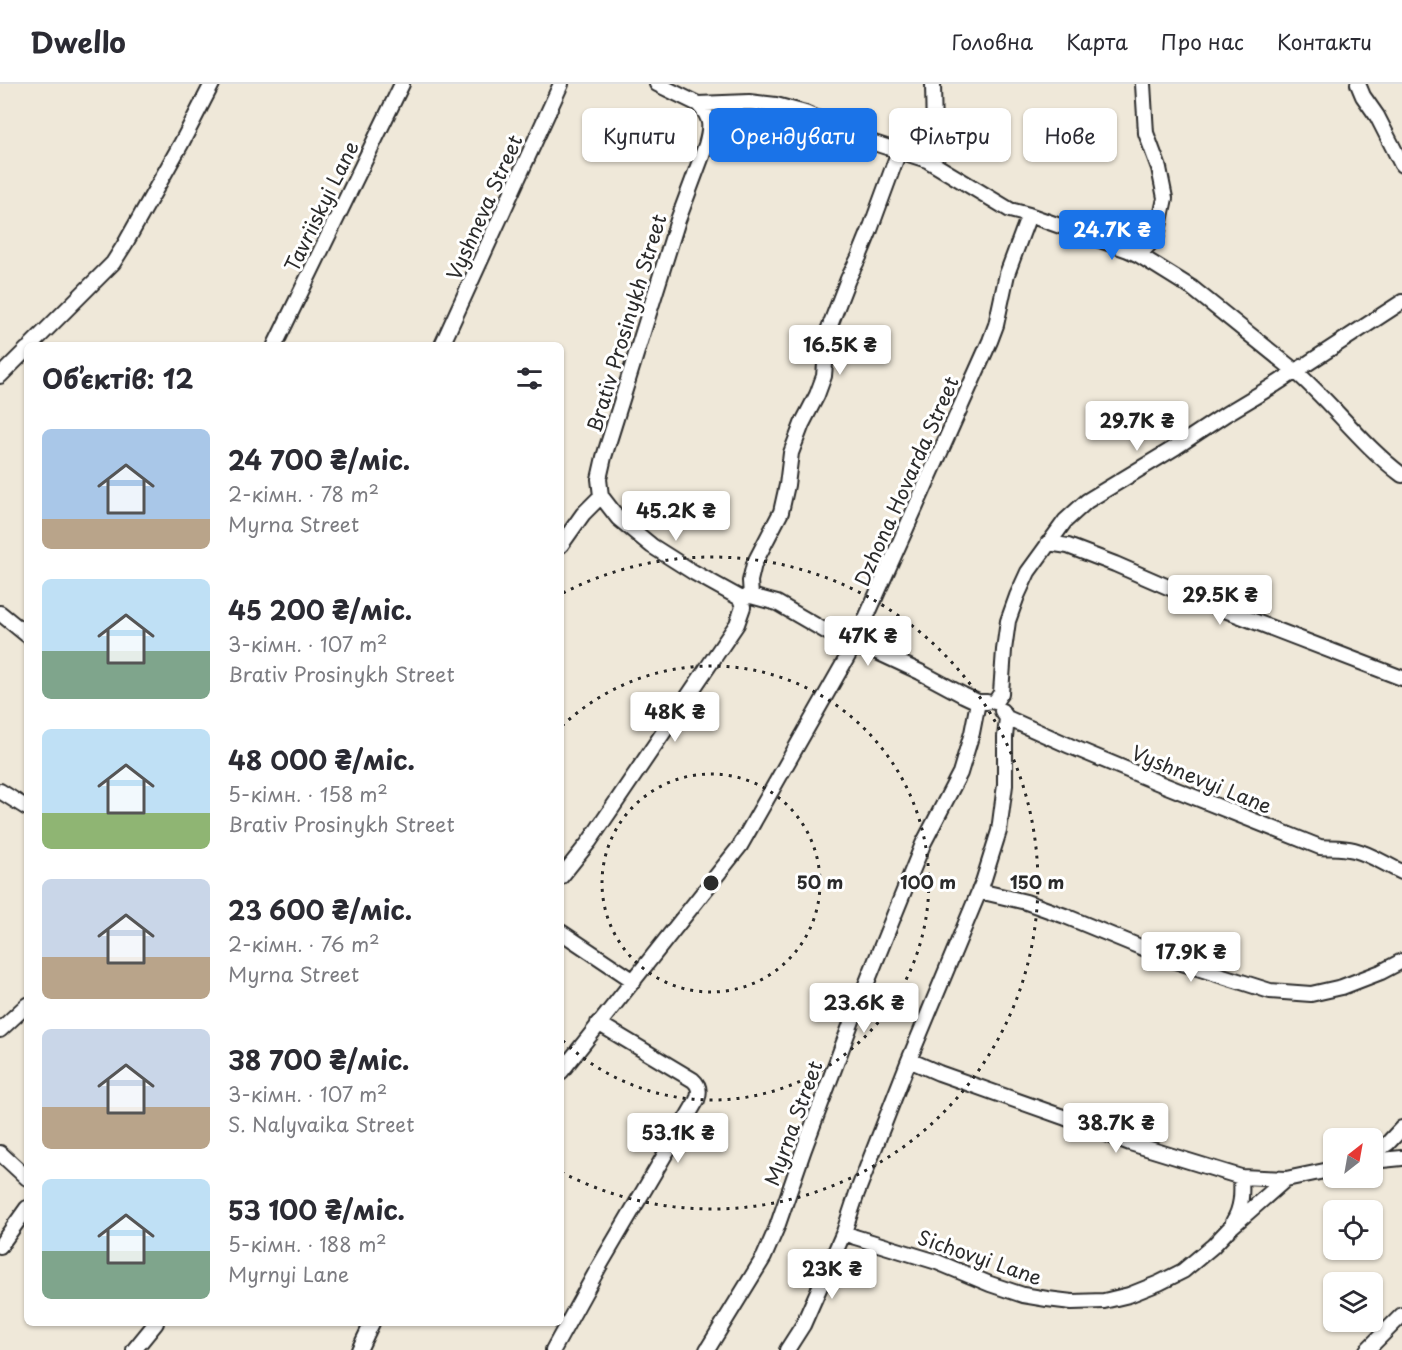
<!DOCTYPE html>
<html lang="uk">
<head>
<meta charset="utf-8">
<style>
	:root { --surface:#fff; --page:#f7f7f7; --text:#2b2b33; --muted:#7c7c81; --line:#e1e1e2; --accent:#1a73e8 }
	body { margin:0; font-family:"Playpen Sans",sans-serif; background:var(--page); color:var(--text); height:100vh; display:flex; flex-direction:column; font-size:22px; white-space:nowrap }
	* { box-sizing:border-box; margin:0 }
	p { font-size:20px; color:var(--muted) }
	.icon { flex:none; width:33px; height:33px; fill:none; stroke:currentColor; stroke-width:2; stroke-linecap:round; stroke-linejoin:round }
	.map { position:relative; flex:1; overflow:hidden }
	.side { position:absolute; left:24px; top:258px; width:540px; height:984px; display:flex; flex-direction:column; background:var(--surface); border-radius:9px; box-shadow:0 2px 4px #0004 }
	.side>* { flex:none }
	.banner { position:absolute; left:582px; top:24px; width:570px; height:54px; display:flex; gap:12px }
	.needle { width:39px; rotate:31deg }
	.buttons { position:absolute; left:1323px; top:1044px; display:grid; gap:12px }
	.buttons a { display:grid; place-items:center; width:60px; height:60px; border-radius:9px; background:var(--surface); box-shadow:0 2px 4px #0004; font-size:30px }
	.price { position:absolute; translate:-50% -51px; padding:0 14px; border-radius:6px; background:#fff; color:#222; font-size:20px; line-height:39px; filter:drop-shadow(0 2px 3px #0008) }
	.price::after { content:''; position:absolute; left:50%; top:36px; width:18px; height:14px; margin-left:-9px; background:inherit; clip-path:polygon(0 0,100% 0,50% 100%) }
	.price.on { background:var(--accent); color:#fff }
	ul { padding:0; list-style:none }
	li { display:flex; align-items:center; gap:18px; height:150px; padding:0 18px }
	li span { display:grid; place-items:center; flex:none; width:168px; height:120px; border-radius:9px; color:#555 }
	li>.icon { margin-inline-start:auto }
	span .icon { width:72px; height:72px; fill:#fffc; stroke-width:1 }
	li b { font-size:26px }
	h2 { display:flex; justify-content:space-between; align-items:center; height:72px; padding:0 18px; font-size:26px }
	.pill { padding:0 21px; border-radius:9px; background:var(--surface); box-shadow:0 2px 4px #0004; font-size:21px; line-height:54px }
	.pill.on { background:var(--accent); color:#fff }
	header { display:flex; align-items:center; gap:36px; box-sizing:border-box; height:84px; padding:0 30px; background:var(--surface); border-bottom:2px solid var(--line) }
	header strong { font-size:28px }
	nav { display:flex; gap:33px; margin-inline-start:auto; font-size:21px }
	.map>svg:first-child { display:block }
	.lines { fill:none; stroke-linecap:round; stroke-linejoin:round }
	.minor-casing { stroke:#2b2b2b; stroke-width:18 }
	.minor { stroke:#fff; stroke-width:14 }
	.ring { fill:none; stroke:#2b2b2b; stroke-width:3; stroke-dasharray:3 6 }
	.labels { text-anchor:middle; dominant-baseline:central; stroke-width:6; stroke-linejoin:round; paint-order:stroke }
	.street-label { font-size:20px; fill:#2b2b2b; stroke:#fff }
	.centre { fill:#2b2b2b; stroke:#fff; stroke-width:3 }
	.ring-label { font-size:18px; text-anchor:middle; font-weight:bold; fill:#2b2b2b; stroke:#fff; stroke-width:6; stroke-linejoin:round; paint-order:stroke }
</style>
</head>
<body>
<header>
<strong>Dwello</strong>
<nav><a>Головна</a><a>Карта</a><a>Про нас</a><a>Контакти</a></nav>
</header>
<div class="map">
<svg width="1402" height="1266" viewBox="0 0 1402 1266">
	<rect width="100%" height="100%" fill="#efe8d9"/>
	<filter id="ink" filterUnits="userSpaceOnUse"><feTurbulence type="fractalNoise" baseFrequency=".0167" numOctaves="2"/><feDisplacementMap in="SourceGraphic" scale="12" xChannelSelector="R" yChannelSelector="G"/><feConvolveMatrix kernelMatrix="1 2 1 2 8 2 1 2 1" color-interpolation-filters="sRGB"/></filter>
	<g filter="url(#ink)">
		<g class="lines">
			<defs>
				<path id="minor" d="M657,0L698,20L749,18L776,21L805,29L871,58L927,76L1010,126L1029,131L1128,166L1139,171L1192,204L1295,287C1333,320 1362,361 1402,391
					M1358,0L1363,12L1377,32L1402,81
					M927,76L934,50L933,0
					M1139,171L1157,152L1165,114L1159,84L1146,49L1143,0
					M31,261L113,179L125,160L181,60L212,0
					M275,261L402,0
					M442,261L561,0
					M0,292L27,265
					M601,412L618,434L652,462L693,488L740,514L751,512L777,519L853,563L877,568L920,588L963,611L978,618H987
					M601,412L599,395L604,373L678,136L706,61C711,43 712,34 698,20
					M1048,459L1068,462L1115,480L1191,513L1402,594
					M561,461L583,430L601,412
					M751,512L750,497L754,480L781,428L787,401L791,369L802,340L817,311L824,292L826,268L824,257L848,195L859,173L870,146L899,67
					M0,529L27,551
					M995,618L1001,609L1004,566L1008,537L1017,512L1028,488L1065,437L1087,417L1176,363L1226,330L1276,300L1402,218
					M1002,627L1007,634L1070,662L1159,699L1320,763C1331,764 1342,763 1354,766C1371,770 1386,781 1402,788
					M0,707L27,724
					M561,793L589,758L737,540L743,523L740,514
					M979,807L1026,818L1065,832L1172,876L1270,907L1311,910L1342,903L1381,888L1402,877
					M561,848L634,897
					M0,946L27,921
					M909,976L939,989L1066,1034L1130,1059L1241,1093L1286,1095L1334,1085
					M561,988L740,762L853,563L990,257L996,241L1007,190L1029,131
					M0,1069L27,1094
					M1372,1070L1388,1059L1402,1044
					M1372,1077L1402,1074
					M1233,1138C1242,1124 1242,1109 1241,1093
					M844,1148L855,1153L937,1178L990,1200L1023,1211L1047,1215L1072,1218L1104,1217L1129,1211L1159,1199L1183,1187L1213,1162L1229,1145L1286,1095
					M0,1162L27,1124
					M134,1266L156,1239
					M359,1266L372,1239
					M553,1266L600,1181L697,1016C700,1008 700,1002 693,996L598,939
					M707,1266L764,1173L777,1143L804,1065L859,918L923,760L960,689L972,649L978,618
					M787,1266L803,1241L844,1148L857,1109L909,976L983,798L999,747L1005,701V653L1007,634
					M1367,1266L1402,1231"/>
			</defs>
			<use href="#minor" class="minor-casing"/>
			<use href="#minor" class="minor"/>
		</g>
	</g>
	<g class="ring">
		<circle cx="711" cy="799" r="109"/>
		<path d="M562 642A217 217 0 1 1 562 956"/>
		<path d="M563 509A326 326 0 1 1 563 1089"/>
	</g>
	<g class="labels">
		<g class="street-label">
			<text transform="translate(321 122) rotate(-64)">Tavriiskyi Lane</text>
			<text transform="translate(484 123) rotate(-66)">Vyshneva Street</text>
			<text transform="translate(626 239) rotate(-73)">Brativ Prosinykh Street</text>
			<text transform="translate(906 397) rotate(-66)">Dzhona Hovarda Street</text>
			<text transform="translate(1202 695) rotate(22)">Vyshnevyi Lane</text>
			<text transform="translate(793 1039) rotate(-70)">Myrna Street</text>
			<text transform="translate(980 1173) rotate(19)">Sichovyi Lane</text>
		</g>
	</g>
	<circle cx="711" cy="799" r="9" class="centre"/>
	<g class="ring-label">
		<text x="820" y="805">50 m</text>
		<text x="928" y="805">100 m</text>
		<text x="1037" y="805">150 m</text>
	</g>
</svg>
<div class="buttons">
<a><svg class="needle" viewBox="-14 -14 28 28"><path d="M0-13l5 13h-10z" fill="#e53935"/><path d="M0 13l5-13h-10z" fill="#7c7c81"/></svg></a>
<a><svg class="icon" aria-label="locate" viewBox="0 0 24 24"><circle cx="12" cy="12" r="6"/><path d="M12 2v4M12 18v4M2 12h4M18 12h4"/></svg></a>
<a><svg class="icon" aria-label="layers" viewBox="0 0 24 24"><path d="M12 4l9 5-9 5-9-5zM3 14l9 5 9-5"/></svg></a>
</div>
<b class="price on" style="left:1112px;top:177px">24.7K ₴</b>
<b class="price" style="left:840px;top:292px">16.5K ₴</b>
<b class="price" style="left:1137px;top:368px">29.7K ₴</b>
<b class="price" style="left:676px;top:458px">45.2K ₴</b>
<b class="price" style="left:1220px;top:542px">29.5K ₴</b>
<b class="price" style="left:868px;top:583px">47K ₴</b>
<b class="price" style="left:675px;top:659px">48K ₴</b>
<b class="price" style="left:1191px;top:899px">17.9K ₴</b>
<b class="price" style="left:864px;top:950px">23.6K ₴</b>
<b class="price" style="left:1116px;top:1070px">38.7K ₴</b>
<b class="price" style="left:678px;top:1080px">53.1K ₴</b>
<b class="price" style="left:832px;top:1216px">23K ₴</b>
<div class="banner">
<a class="pill">Купити</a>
<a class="pill on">Орендувати</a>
<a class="pill">Фільтри</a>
<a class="pill">Нове</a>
</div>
<section class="side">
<h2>Об’єктів: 12<svg class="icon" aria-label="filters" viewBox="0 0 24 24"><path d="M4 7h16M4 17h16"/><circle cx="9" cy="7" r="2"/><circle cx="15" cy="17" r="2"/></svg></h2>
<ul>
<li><span style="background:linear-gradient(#a9c7e8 75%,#b9a48a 0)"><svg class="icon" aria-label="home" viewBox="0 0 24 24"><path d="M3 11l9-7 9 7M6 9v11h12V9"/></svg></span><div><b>24 700 ₴/міс.</b><p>2-кімн. · 78 m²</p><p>Myrna Street</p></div></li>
<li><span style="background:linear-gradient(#bfe0f5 60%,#7fa58c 0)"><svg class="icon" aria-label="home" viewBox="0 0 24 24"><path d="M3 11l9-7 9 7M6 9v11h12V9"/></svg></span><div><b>45 200 ₴/міс.</b><p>3-кімн. · 107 m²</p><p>Brativ Prosinykh Street</p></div></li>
<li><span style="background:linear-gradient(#bfe0f5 70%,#8fb573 0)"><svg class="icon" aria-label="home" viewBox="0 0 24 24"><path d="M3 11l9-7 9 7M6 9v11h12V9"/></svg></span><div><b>48 000 ₴/міс.</b><p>5-кімн. · 158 m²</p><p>Brativ Prosinykh Street</p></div></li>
<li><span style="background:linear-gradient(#c9d6e8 65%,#b9a48a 0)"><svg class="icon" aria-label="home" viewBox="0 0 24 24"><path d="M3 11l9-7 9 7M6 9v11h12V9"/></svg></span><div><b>23 600 ₴/міс.</b><p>2-кімн. · 76 m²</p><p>Myrna Street</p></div></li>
<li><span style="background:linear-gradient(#c9d6e8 65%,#b9a48a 0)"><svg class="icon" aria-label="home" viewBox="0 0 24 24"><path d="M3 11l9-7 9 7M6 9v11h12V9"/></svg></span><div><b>38 700 ₴/міс.</b><p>3-кімн. · 107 m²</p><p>S. Nalyvaika Street</p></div></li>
<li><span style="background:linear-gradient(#bfe0f5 60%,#7fa58c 0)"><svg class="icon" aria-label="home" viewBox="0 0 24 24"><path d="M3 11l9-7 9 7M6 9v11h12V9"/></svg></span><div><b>53 100 ₴/міс.</b><p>5-кімн. · 188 m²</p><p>Myrnyi Lane</p></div></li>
</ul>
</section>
</div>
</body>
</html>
